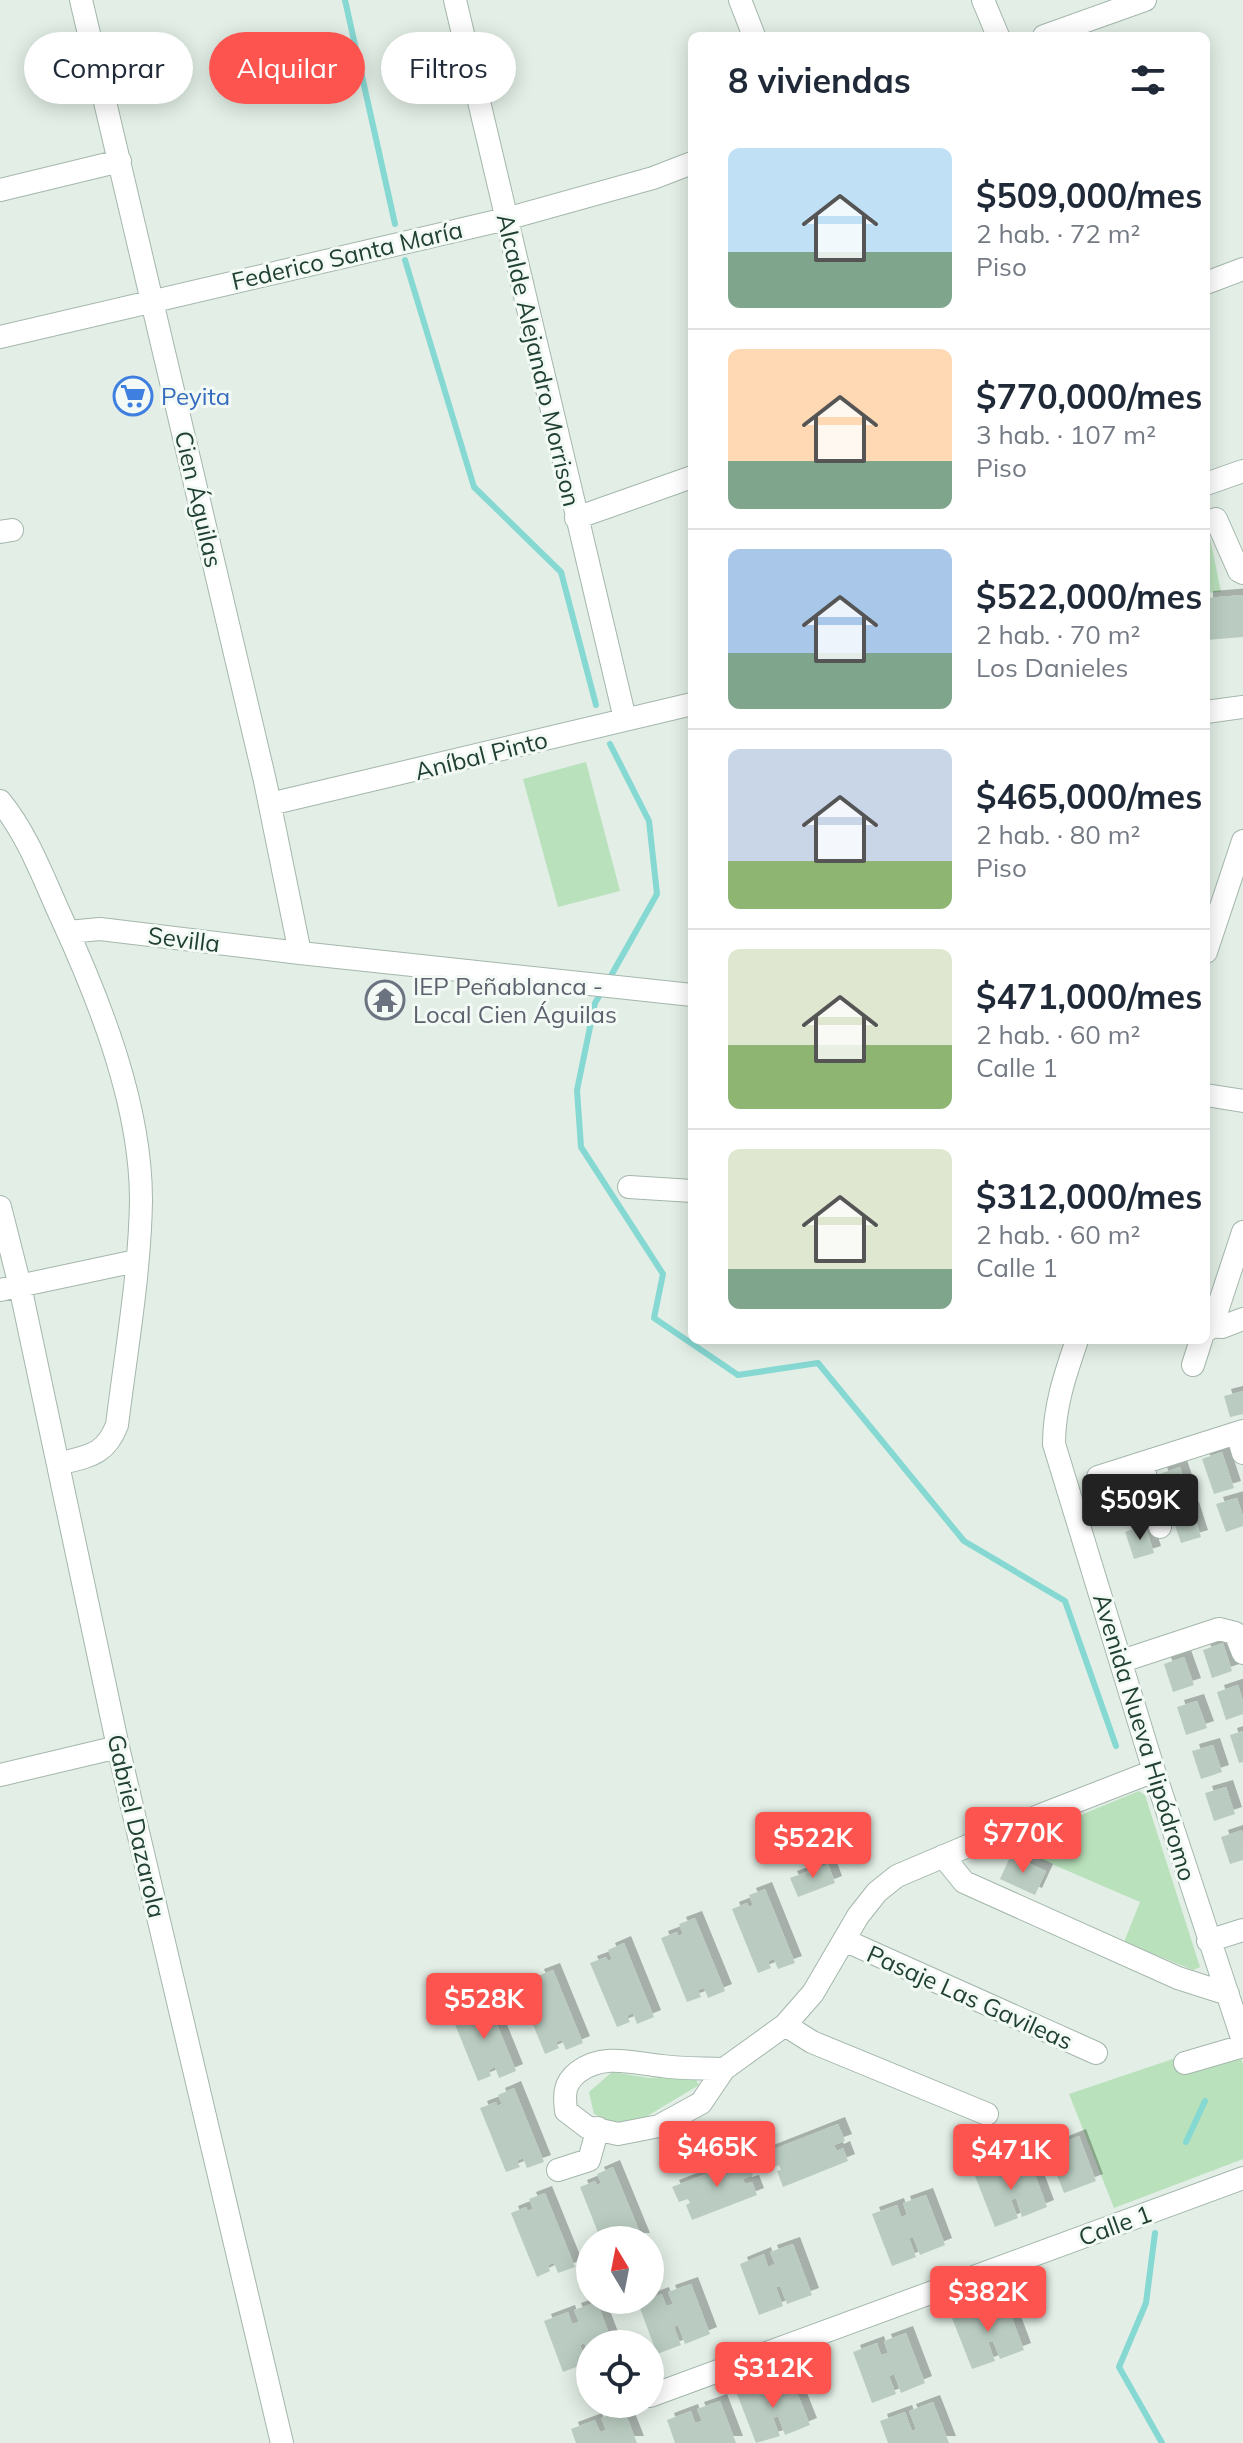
<!DOCTYPE html>
<html lang="es">
<head>
<meta charset="utf-8">
<style>
	:root { --surface:#fff; --page:#f2f2f3; --text:#1f2937; --muted:#747a83; --line:#e0e1e3; --accent:#fe5450 }
	body { margin:0; font-family:Mulish,sans-serif; background:var(--page); color:var(--text); height:100vh; display:flex; flex-direction:column; font-size:30px; white-space:nowrap }
	* { box-sizing:border-box; margin:0 }
	p { font-size:26px; color:var(--muted) }
	.icon { flex:none; width:44px; height:44px; fill:none; stroke:currentColor; stroke-width:2; stroke-linecap:round; stroke-linejoin:round }
	.map { position:relative; flex:1; overflow:hidden }
	.details { position:absolute; left:688px; top:32px; width:522px; height:1312px; display:flex; flex-direction:column; background:var(--surface); border-radius:12px; box-shadow:0 4px 20px #0003 }
	.details>* { flex:none }
	.banner { position:absolute; left:24px; top:32px; width:544px; height:72px; display:flex; gap:16px }
	.needle { width:52px; rotate:350deg }
	.tools { position:absolute; left:576px; top:2226px; display:grid; gap:16px }
	.tools a { display:grid; place-items:center; width:88px; height:88px; border-radius:50%; background:var(--surface); box-shadow:0 4px 20px #0003; font-size:40px }
	.price { position:absolute; translate:-50% -68px; padding:0 18px; border-radius:8px; background:var(--accent); color:#fff; font-size:26px; line-height:52px; filter:drop-shadow(0 2px 4px #0008) }
	.price::after { content:''; position:absolute; left:50%; top:48px; width:24px; height:18px; margin-left:-12px; background:inherit; clip-path:polygon(0 0,100% 0,50% 100%) }
	.price.selected { background:#222; color:#fff }
	ul { padding:0; list-style:none }
	li { display:flex; align-items:center; gap:24px; height:200px; padding:0 40px }
	li+li { border-top:2px solid var(--line) }
	li span { display:grid; place-items:center; flex:none; width:224px; height:160px; border-radius:12px; color:#555 }
	li>.icon { margin-inline-start:auto }
	span .icon { width:96px; height:96px; fill:#fffc; stroke-width:1 }
	li b { font-size:34px }
	h2 { display:flex; justify-content:space-between; align-items:center; height:96px; padding:0 40px; font-size:34px }
	.pill { padding:0 28px; border-radius:36px; background:var(--surface); box-shadow:0 4px 20px #0003; font-size:28px; line-height:72px }
	.pill.selected { background:var(--accent); color:#fff }
	.map>svg:first-child { display:block }
	.green { fill:#b9e1bb }
	.lines { fill:none; stroke-linecap:round; stroke-linejoin:round }
	.stream { stroke:#86d8d2; stroke-width:6 }
	.building { fill:#baccc1; filter:url(#shadow) }
	.minor-casing { stroke:#a4b7ac; stroke-width:24 }
	.minor { stroke:#fff; stroke-width:22 }
	.labels { text-anchor:middle; dominant-baseline:central; stroke-width:6; stroke-linejoin:round; paint-order:stroke }
	.street-label { font-size:24px; fill:#204131; stroke:#f3faf5 }
	.shop-label { font-size:24px; fill:#366cbe; stroke:#f3faf5; text-anchor:start }
	.worship-label { font-size:24px; fill:#5b616d; stroke:#f3faf5; text-anchor:start }
</style>
</head>
<body>
<div class="map">
<svg width="1243" height="2443" viewBox="0 0 1243 2443">
	<defs>
		<filter id="shadow"><feDropShadow dx="7" dy="-7" stdDeviation="0" flood-color="#0004"/></filter>
	</defs>
	<rect width="100%" height="100%" fill="#e2eee6"/>
	<path class="green" d="M1209,533L1221,592L1206,593V534Z
		M586,762L620,891L558,907L523,779Z
		M1139,1791L1145,1795L1200,1967L1193,1970L1124,1942L1140,1902L1008,1845Z
		M1235,2038L1243,2064V2159L1114,2208L1069,2094Z
		M612,2072L649,2078L693,2075L699,2085L644,2118L614,2123L594,2114L589,2092Z"/>
	<g class="lines">
		<path class="stream" d="M345,0L395,224
			M405,260L474,487L561,572L596,705
			M608,981L657,894L649,821L610,744
			M602,991L595,1003L577,1090L581,1147L663,1274L654,1318L738,1375L818,1363L964,1541L1065,1601L1116,1746
			M1186,2142L1205,2101
			M1155,2233L1146,2303L1119,2367L1162,2443"/>
	</g>
	<path class="building" d="M1243,595V637L1206,640V598Z
		M1243,1391V1414L1230,1417L1224,1396Z
		M1222,1452L1234,1488L1214,1494L1202,1459Z
		M1180,1467L1189,1494L1169,1501L1160,1474Z
		M1133,1484L1142,1511L1121,1518L1112,1491Z
		M1237,1498L1243,1516V1526L1226,1532L1216,1504Z
		M1192,1509L1201,1537L1181,1543L1172,1516Z
		M1145,1525L1154,1553L1134,1559L1125,1532Z
		M1223,1643L1232,1671L1212,1678L1203,1650Z
		M1184,1657L1194,1685L1173,1692L1164,1664Z
		M1238,1685L1243,1701V1714L1226,1720L1217,1692Z
		M1197,1701L1207,1728L1186,1735L1177,1707Z
		M1243,1731V1762L1239,1763L1230,1735Z
		M1213,1745L1222,1772L1201,1779L1192,1751Z
		M1226,1787L1235,1814L1214,1821L1205,1793Z
		M1242,1830L1243,1860L1230,1864L1221,1837Z
		M1011,1855L1046,1871L1035,1895L1000,1879Z
		M828,1864L835,1883L798,1897L790,1878Z
		M765,1889L795,1963L778,1969L774,1959L768,1961L771,1968L758,1973L732,1909L747,1903L749,1907L753,1905L749,1895Z
		M695,1918L725,1991L708,1998L704,1988L698,1990L701,1997L687,2002L661,1938L677,1932L678,1936L683,1934L679,1924Z
		M624,1943L654,2017L637,2024L633,2013L627,2016L630,2022L617,2027L590,1963L606,1957L608,1961L612,1959L608,1950Z
		M553,1970L583,2043L566,2050L562,2040L556,2042L559,2048L545,2054L519,1990L535,1983L536,1987L541,1986L537,1976Z
		M486,1997L516,2071L499,2078L495,2067L489,2070L491,2076L478,2081L452,2017L468,2011L469,2015L474,2013L470,2004Z
		M514,2088L544,2162L527,2168L523,2158L517,2161L520,2167L506,2172L480,2108L496,2102L497,2106L502,2104L498,2095Z
		M838,2124L845,2141L834,2145L837,2151L843,2148L848,2161L783,2187L777,2171L781,2170L779,2165L770,2169L764,2153Z
		M1079,2136L1096,2181L1064,2193L1047,2149Z
		M1028,2156L1047,2207L1022,2217L1016,2198L1011,2200L1018,2218L995,2227L975,2176L999,2167L1004,2179L1010,2177L1006,2165Z
		M747,2158L753,2175L743,2179L745,2184L752,2182L757,2195L692,2220L686,2205L690,2203L688,2199L679,2202L672,2187Z
		M613,2167L643,2240H623L622,2237L601,2240L580,2187L595,2181L597,2185L601,2183L597,2174Z
		M545,2193L575,2267L558,2273L554,2263L548,2265L550,2271L537,2277L511,2213L526,2207L528,2211L533,2209L529,2199Z
		M926,2195L945,2245L920,2255L913,2237L909,2238L916,2257L892,2266L872,2214L897,2205L901,2217L907,2215L903,2203Z
		M793,2244L812,2295L787,2304L780,2286L776,2287L783,2306L759,2315L740,2264L764,2254L768,2267L775,2264L770,2252Z
		M691,2284L710,2334L685,2344L678,2325L674,2327L681,2345L657,2354L638,2303L662,2294L666,2306L673,2304L668,2292Z
		M1005,2299L1024,2350L1000,2359L993,2341L988,2342L995,2361L972,2369L952,2318L976,2309L981,2321L987,2319L983,2307Z
		M597,2302L613,2344H590V2357L584,2343L580,2345L587,2363L563,2372L544,2321L568,2312L572,2324L579,2322L574,2310Z
		M906,2333L925,2383L901,2393L894,2374L889,2376L896,2394L872,2403L853,2352L877,2343L881,2355L888,2353L884,2341Z
		M790,2375L810,2425L785,2435L778,2416L773,2418L780,2436L756,2443L737,2394L761,2385L766,2397L772,2395L768,2383Z
		M720,2401L736,2443H675L667,2420L691,2411L695,2423L702,2421L697,2409Z
		M933,2402L949,2443H888L880,2421L905,2412L912,2431L916,2429L909,2411Z
		M624,2410L637,2443H576L571,2429L595,2420L600,2432L606,2430L601,2418Z"/>
	<g class="lines">
		<defs>
			<path id="minor" d="M81,0L265,781L300,953
				M455,0L625,719
				M740,0L754,36
				M983,0L998,36
				M1044,36L1145,0
				M0,190L120,161
				M1206,283L1243,269
				M0,337L506,219L653,178L692,163
				M1206,484L1243,471
				M576,518L692,477
				M1206,523L1216,519L1239,571L1243,573
				M0,532L12,530
				M1206,712L1243,707
				M0,801C28,835 44,880 62,919C101,1004 141,1106 141,1200C140,1273 126,1352 117,1425C105,1456 88,1456 58,1464
				M270,804L692,704
				M68,932L100,929L300,953L692,995
				M1206,952L1243,841
				M1206,1095L1243,1101
				M629,1187L692,1191
				M0,1207L20,1286L118,1747L282,2443
				M0,1290L136,1261
				M1212,1326L1222,1327L1243,1319
				M1206,1331L1212,1326L1243,1232
				M1077,1340C1065,1375 1054,1407 1054,1444L1154,1771L1243,2041
				M1193,1365L1201,1340
				M1237,1433L1243,1453
				M1142,1464L1160,1527
				M1098,1477L1243,1431
				M1122,1661L1219,1629L1235,1633L1243,1653
				M0,1775L118,1747
				M943,1856L964,1882L1178,1978L1228,1994
				M844,1940L1096,2053
				M1208,1941L1243,1930
				M785,2025L812,2042L987,2114
				M1185,2063L1243,2046
				M724,2069C703,2068 682,2069 662,2066C632,2063 604,2053 578,2072C564,2083 564,2094 566,2111L587,2127L618,2134L659,2126L701,2103L724,2069L785,2025L813,1993L858,1916L877,1892L897,1876L1041,1815L1154,1771
				M558,2170L589,2160L598,2128
				M650,2396L1243,2178"/>
		</defs>
		<use href="#minor" class="minor-casing"/>
		<use href="#minor" class="minor"/>
	</g>
	<defs>
		<symbol id="supermarket-ring" viewBox="-11 -11 22 22"><circle r="9.5" fill="#f3faf5" stroke="#3f7fe0" stroke-width="1.5"/><path d="M-6-5.5h2.5l.6 2H6L4.5 2H-2.5L-4.4-4H-6ZM-1.5 3.2a1.3 1.3 0 1 0 .1 0ZM3 3.2a1.3 1.3 0 1 0 .1 0Z" fill="#3f7fe0"/></symbol>
		<symbol id="temple-ring" viewBox="-11 -11 22 22"><circle r="9.5" fill="#f3faf5" stroke="#6b7280" stroke-width="1.5"/><path d="M0-6L5-2H3V0L6.5 2.5H4V6H1.5V3h-3V6H-4V2.5H-6.5L-3 0V-2H-5Z" fill="#6b7280"/></symbol>
	</defs>
	<g fill-rule="evenodd">
		<use href="#supermarket-ring" x="111" y="374" width="44" height="44"/>
		<use href="#temple-ring" x="363" y="978" width="44" height="44"/>
	</g>
	<g class="labels">
		<g class="street-label">
			<text transform="translate(347 255) rotate(-13)">Federico Santa María</text>
			<text transform="translate(539 360) rotate(77)">Alcalde Alejandro Morrison</text>
			<text transform="translate(199 499) rotate(77)">Cien Águilas</text>
			<text transform="translate(481 755) rotate(-14)">Aníbal Pinto</text>
			<text transform="translate(184 939) rotate(7)">Sevilla</text>
			<text transform="translate(1145 1737) rotate(73)">Avenida Nueva Hipódromo</text>
			<text transform="translate(137 1826) rotate(77)">Gabriel Dazarola</text>
			<text transform="translate(970 1997) rotate(24)">Pasaje Las Gavileas</text>
			<text transform="translate(1115 2225) rotate(-20)">Calle 1</text>
		</g>
		<g class="shop-label">
			<text x="161" y="396">Peyita</text>
		</g>
		<g class="worship-label">
			<text x="413" y="986">IEP Peñablanca -<tspan x="413" dy="28">Local Cien Águilas</tspan></text>
		</g>
	</g>
</svg>
<div class="tools">
<a><svg class="needle" viewBox="-14 -14 28 28"><path d="M0-13l5 13h-10z" fill="#e53935"/><path d="M0 13l5-13h-10z" fill="#747a83"/></svg></a>
<a><svg class="icon" aria-label="locate" viewBox="0 0 24 24"><circle cx="12" cy="12" r="6"/><path d="M12 2v4M12 18v4M2 12h4M18 12h4"/></svg></a>
</div>
<b class="price selected" style="left:1140px;top:1542px">$509K</b>
<b class="price" style="left:1023px;top:1875px">$770K</b>
<b class="price" style="left:813px;top:1880px">$522K</b>
<b class="price" style="left:484px;top:2041px">$528K</b>
<b class="price" style="left:717px;top:2189px">$465K</b>
<b class="price" style="left:1011px;top:2192px">$471K</b>
<b class="price" style="left:988px;top:2334px">$382K</b>
<b class="price" style="left:773px;top:2410px">$312K</b>
<div class="banner">
<a class="pill">Comprar</a>
<a class="pill selected">Alquilar</a>
<a class="pill">Filtros</a>
</div>
<section class="details">
<h2>8 viviendas<svg class="icon" aria-label="filters" viewBox="0 0 24 24"><path d="M4 7h16M4 17h16"/><circle cx="9" cy="7" r="2"/><circle cx="15" cy="17" r="2"/></svg></h2>
<ul>
<li><span style="background:linear-gradient(#bfe0f5 65%,#7fa58c 0)"><svg class="icon" aria-label="home" viewBox="0 0 24 24"><path d="M3 11l9-7 9 7M6 9v11h12V9"/></svg></span><div><b>$509,000/mes</b><p>2 hab. · 72 m²</p><p>Piso</p></div></li>
<li><span style="background:linear-gradient(#ffd9b3 70%,#7fa58c 0)"><svg class="icon" aria-label="home" viewBox="0 0 24 24"><path d="M3 11l9-7 9 7M6 9v11h12V9"/></svg></span><div><b>$770,000/mes</b><p>3 hab. · 107 m²</p><p>Piso</p></div></li>
<li><span style="background:linear-gradient(#a9c7e8 65%,#7fa58c 0)"><svg class="icon" aria-label="home" viewBox="0 0 24 24"><path d="M3 11l9-7 9 7M6 9v11h12V9"/></svg></span><div><b>$522,000/mes</b><p>2 hab. · 70 m²</p><p>Los Danieles</p></div></li>
<li><span style="background:linear-gradient(#c9d6e8 70%,#8fb573 0)"><svg class="icon" aria-label="home" viewBox="0 0 24 24"><path d="M3 11l9-7 9 7M6 9v11h12V9"/></svg></span><div><b>$465,000/mes</b><p>2 hab. · 80 m²</p><p>Piso</p></div></li>
<li><span style="background:linear-gradient(#dfe7d0 60%,#8fb573 0)"><svg class="icon" aria-label="home" viewBox="0 0 24 24"><path d="M3 11l9-7 9 7M6 9v11h12V9"/></svg></span><div><b>$471,000/mes</b><p>2 hab. · 60 m²</p><p>Calle 1</p></div></li>
<li><span style="background:linear-gradient(#dfe7d0 75%,#7fa58c 0)"><svg class="icon" aria-label="home" viewBox="0 0 24 24"><path d="M3 11l9-7 9 7M6 9v11h12V9"/></svg></span><div><b>$312,000/mes</b><p>2 hab. · 60 m²</p><p>Calle 1</p></div></li>
</ul>
</section>
</div>
</body>
</html>
